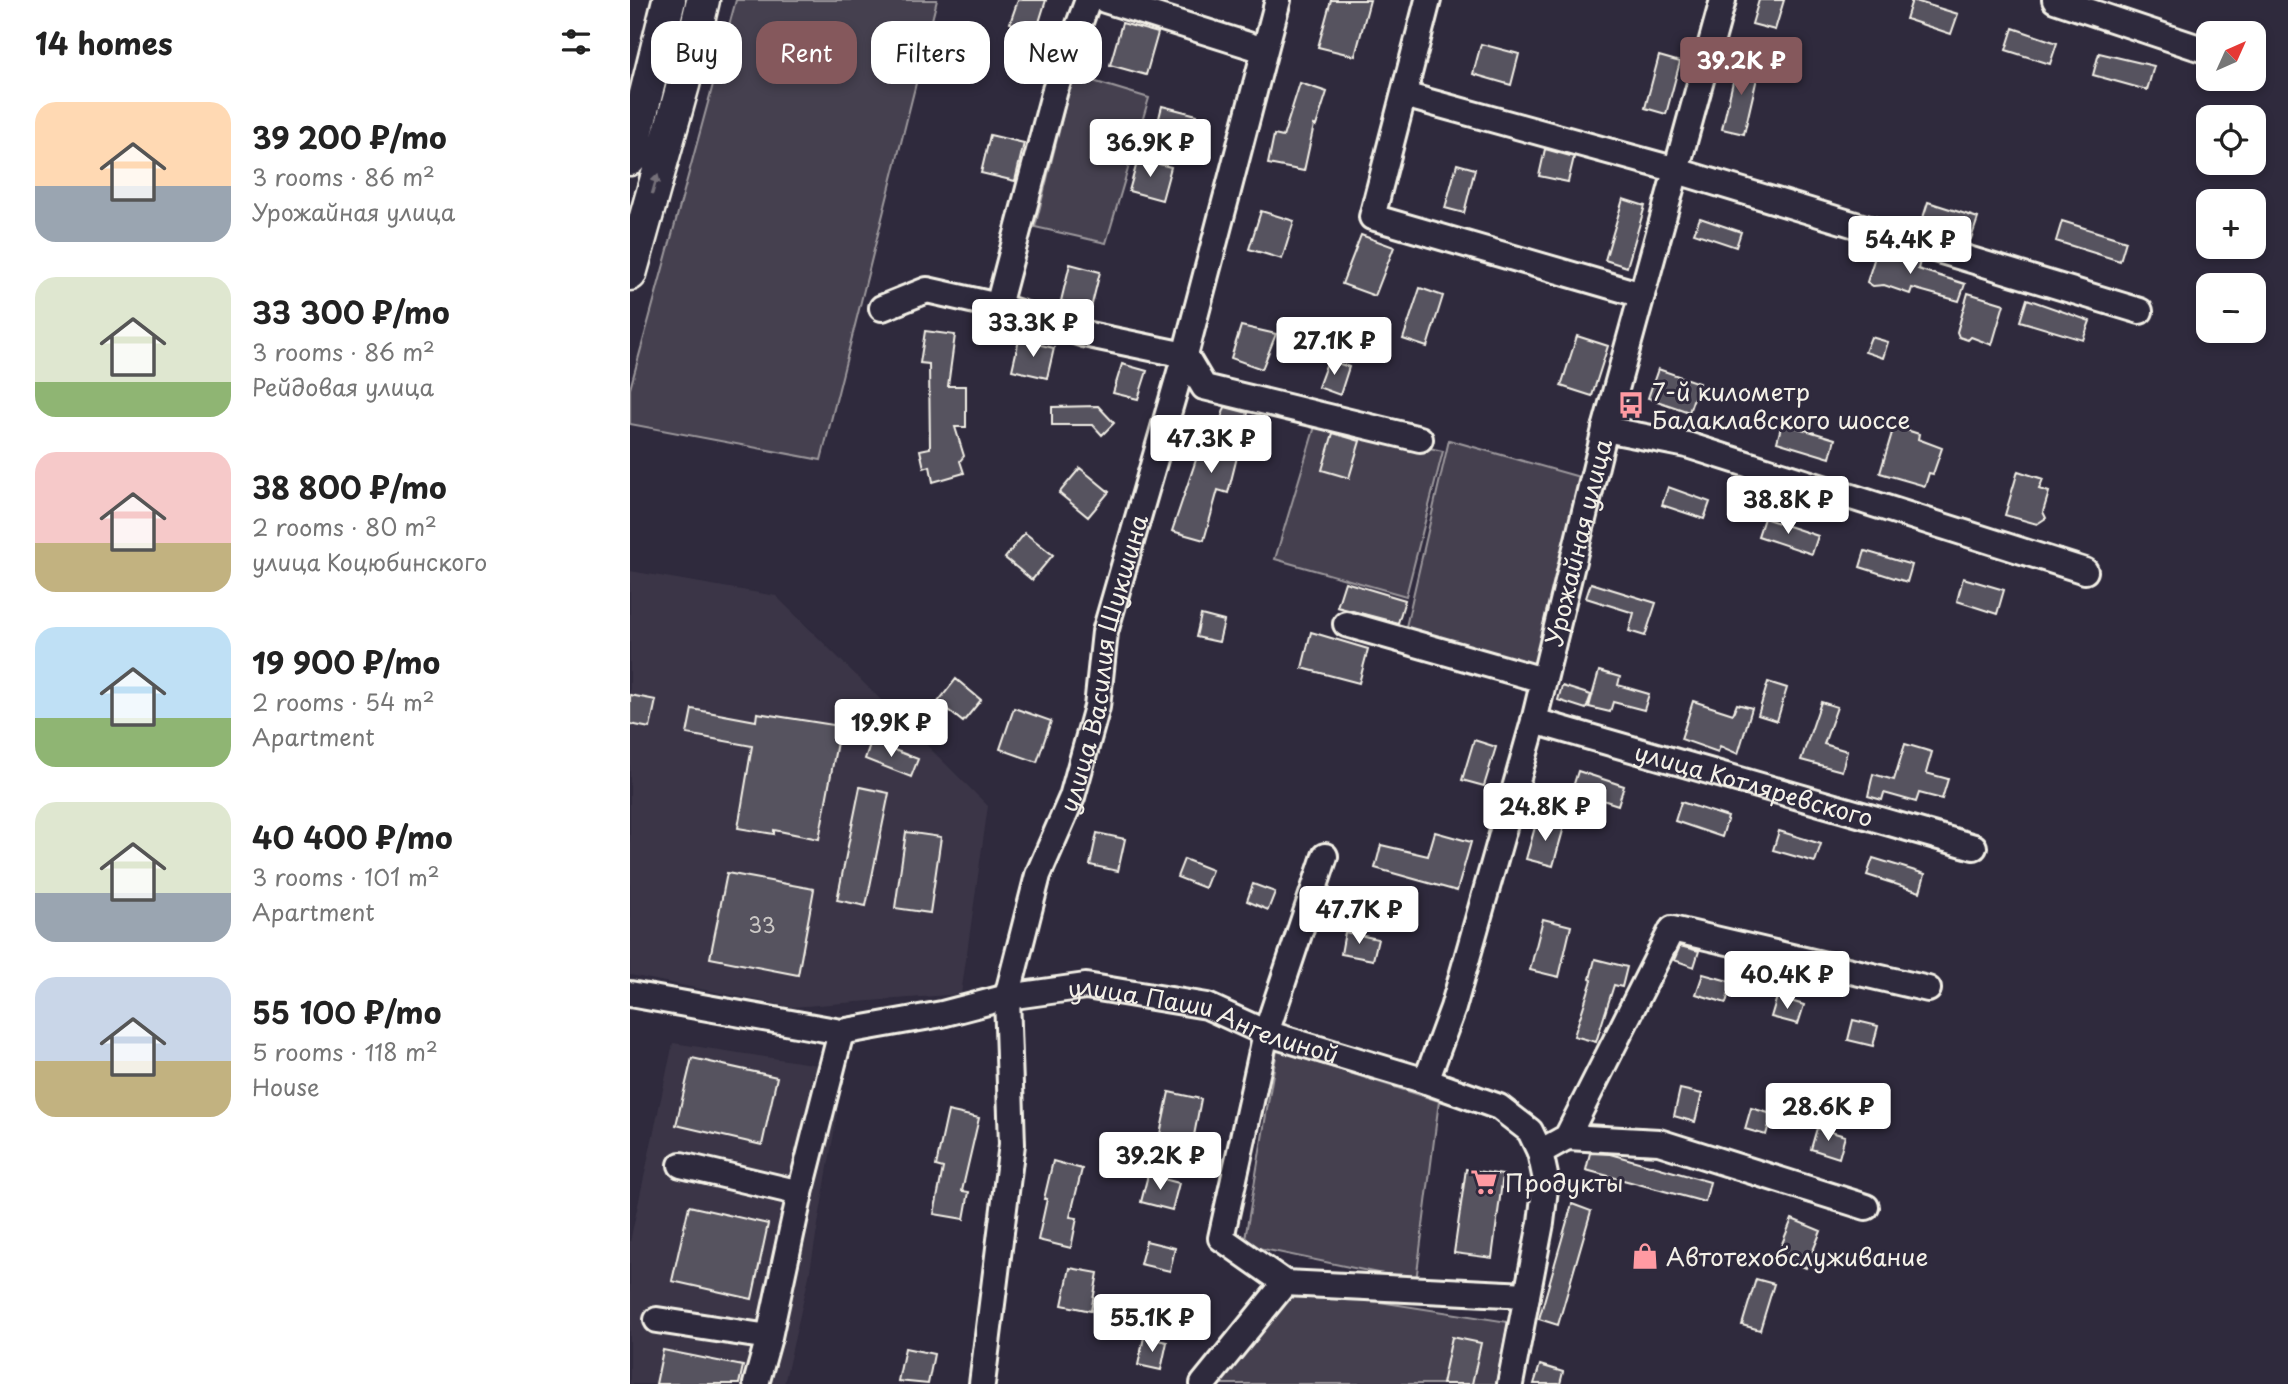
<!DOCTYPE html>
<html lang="en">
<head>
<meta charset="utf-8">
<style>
	:root { --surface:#fff; --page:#f6f6f6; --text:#222; --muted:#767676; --accent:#85585c }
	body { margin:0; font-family:"Playpen Sans",sans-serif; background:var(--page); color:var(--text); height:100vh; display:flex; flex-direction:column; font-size:26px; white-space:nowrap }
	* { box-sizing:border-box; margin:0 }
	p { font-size:23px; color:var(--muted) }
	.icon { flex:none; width:38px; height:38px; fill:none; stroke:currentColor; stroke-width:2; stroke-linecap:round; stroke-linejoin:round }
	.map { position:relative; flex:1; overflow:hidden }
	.side { display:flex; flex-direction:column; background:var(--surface); width:630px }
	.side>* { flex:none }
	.hud { position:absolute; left:21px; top:21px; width:665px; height:63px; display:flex; gap:14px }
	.needle { width:46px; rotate:45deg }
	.controls { position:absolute; left:1566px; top:21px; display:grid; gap:14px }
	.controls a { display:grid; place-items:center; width:70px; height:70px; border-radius:14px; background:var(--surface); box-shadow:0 4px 10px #0003; font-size:35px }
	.price { position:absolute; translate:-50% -60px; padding:0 16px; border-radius:7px; background:#fff; color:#222; font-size:23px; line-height:46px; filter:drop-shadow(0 2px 4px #0008) }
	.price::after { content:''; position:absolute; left:50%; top:42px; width:21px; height:16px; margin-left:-10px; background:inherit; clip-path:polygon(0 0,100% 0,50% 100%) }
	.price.current { background:var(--accent); color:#fff }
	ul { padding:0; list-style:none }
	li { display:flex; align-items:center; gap:21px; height:175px; padding:0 35px }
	li span { display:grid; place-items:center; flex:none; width:196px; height:140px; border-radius:21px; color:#555 }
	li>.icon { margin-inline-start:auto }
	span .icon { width:84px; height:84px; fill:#fffc; stroke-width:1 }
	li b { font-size:30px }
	h2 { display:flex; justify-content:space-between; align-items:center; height:84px; padding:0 35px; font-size:30px }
	.chip { padding:0 24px; border-radius:21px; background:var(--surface); box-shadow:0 4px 10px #0003; font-size:24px; line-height:63px }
	.chip.current { background:var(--accent); color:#fff }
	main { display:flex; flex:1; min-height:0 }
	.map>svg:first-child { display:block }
	.built { fill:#3b3647 }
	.green { fill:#454050; stroke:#9c989c; stroke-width:2 }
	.building { fill:#56525f; stroke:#f4f1e8; stroke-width:2 }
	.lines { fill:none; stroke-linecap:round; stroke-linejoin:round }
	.minor-casing { stroke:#f4f1e8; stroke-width:30 }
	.major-casing { stroke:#f4f1e8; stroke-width:37 }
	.minor { stroke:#2f2a3d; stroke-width:24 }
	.major { stroke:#2f2a3d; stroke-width:32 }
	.oneway { fill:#747079 }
	.labels { text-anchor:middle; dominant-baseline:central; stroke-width:6; stroke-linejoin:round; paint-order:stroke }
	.number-label { font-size:21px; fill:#ccc9c6 }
	.poi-label { font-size:24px; fill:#f4f1e8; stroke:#2f2a3d; text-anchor:start }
	.street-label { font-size:24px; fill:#f4f1e8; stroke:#2f2a3d }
</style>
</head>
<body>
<main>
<section class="side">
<h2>14 homes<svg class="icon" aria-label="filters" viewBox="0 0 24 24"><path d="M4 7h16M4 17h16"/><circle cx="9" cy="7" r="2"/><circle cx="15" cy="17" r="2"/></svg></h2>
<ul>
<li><span style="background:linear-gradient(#ffd9b3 60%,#9aa5b1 0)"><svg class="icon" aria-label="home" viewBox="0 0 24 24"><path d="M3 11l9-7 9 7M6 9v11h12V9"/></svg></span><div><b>39 200 ₽/mo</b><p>3 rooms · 86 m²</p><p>Урожайная улица</p></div></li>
<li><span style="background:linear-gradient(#dfe7d0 75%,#8fb573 0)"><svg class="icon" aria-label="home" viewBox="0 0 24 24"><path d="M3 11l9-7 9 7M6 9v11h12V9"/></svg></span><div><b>33 300 ₽/mo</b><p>3 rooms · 86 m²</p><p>Рейдовая улица</p></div></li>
<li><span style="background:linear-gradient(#f6c9c9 65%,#c2b280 0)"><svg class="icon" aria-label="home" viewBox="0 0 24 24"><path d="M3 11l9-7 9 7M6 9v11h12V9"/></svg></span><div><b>38 800 ₽/mo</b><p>2 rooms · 80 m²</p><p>улица Коцюбинского</p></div></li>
<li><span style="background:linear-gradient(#bfe0f5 65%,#8fb573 0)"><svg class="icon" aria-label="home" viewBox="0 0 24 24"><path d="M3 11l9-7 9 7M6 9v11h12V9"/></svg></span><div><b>19 900 ₽/mo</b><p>2 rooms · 54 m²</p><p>Apartment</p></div></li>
<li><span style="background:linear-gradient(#dfe7d0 65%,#9aa5b1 0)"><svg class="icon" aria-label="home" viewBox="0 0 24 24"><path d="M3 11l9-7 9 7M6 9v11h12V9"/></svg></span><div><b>40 400 ₽/mo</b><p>3 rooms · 101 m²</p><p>Apartment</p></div></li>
<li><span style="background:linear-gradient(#c9d6e8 60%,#c2b280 0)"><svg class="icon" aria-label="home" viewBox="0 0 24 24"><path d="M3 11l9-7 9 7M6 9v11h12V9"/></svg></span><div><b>55 100 ₽/mo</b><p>5 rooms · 118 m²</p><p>House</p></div></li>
</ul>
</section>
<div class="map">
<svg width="1658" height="1384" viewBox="0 0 1658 1384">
	<rect width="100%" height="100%" fill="#2f2a3d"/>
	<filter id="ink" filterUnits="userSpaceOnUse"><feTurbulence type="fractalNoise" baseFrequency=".0143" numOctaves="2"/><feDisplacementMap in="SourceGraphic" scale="14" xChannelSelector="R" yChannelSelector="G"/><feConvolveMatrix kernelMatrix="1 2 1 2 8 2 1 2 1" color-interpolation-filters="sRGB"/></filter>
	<g filter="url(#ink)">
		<path class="built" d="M0,571L146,596L358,806L331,994L162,1007L0,975Z
			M43,1043L215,1069L179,1276L154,1384H0V1242Z"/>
		<path class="green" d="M106,0H307L191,460L0,424V389Z
			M443,75L519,98L476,243L405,227Z
			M686,423L813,451L776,596L645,559Z
			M819,440L953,478L908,673L775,631Z
			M647,1050L809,1101L786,1281L614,1245Z
			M660,1288L878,1322L866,1384H585Z"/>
		<path class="building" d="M388,0H416L406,32L380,23Z
			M701,0H740L725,56L688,47Z
			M1129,0H1154L1145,30L1122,24Z
			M1282,0L1328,14L1321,34L1276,19Z
			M492,23L528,33L516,75L480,65Z
			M1383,28L1427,43L1420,64L1376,50Z
			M851,44L889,54L881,85L843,74Z
			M1469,53L1524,66L1517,90L1463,75Z
			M1029,56L1050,62L1036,114L1015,108Z
			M1108,60L1130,65L1114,134L1092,129Z
			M670,83L697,92L686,126L684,125L674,171L638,164L644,135L653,137Z
			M532,106L567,115L560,143L525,134Z
			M360,135L394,143L385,181L351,173Z
			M915,149L944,157L938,182L909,176Z
			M508,159L541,167L532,200L499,191Z
			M827,164L845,169L834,213L815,208Z
			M993,199L1015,206L997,267L975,260Z
			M1298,202L1348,218L1341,239L1292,221Z
			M631,211L664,221L652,259L619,249Z
			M1070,218L1111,232L1106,247L1064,233Z
			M1432,221L1496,241L1490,261L1426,241Z
			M731,235L764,247L745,296L712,284Z
			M1248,247L1290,261L1288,269L1335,284L1329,301L1282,288L1280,294L1254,285L1243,286L1237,282Z
			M440,264L470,272L461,308L431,301Z
			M790,288L813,296L797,347L773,339Z
			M1338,293L1374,304L1362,345L1341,337L1338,340L1329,337L1327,332Z
			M1397,299L1460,321L1453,340L1390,321Z
			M611,326L646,334L632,369L601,358Z
			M295,331L325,335L318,386H336V427H325L334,456L330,461L334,473L303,482L300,466L294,468L290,450L300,448L299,364L290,363Z
			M947,336L978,346L962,396L931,386Z
			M1241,337L1258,342L1253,358L1235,352Z
			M389,340L424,348L417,378L382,370Z
			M698,360L719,367L710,395L688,387Z
			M492,364L517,371L508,399L483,393Z
			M1028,369L1069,383L1059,412L1018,398Z
			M468,406L484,423L472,435L463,425H422V407Z
			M595,407L618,413L598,493L588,490L574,540L542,531L571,445L581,448Z
			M1152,423L1205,439L1200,458L1147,442Z
			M1264,426L1289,434L1288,439L1312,448L1303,474L1299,473L1295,486L1250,473Z
			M703,433L730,441L719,478L692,470Z
			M450,468L479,492L458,517L429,493Z
			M1388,471L1413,479L1409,489L1419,492L1413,512L1416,518L1407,524L1375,515Z
			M1038,487L1080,502L1074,519L1032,505Z
			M1134,518L1188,536L1182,554L1128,536Z
			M395,533L423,555L402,580L375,558Z
			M1235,551L1282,565L1277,582L1230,567Z
			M1333,578L1374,590L1367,614L1327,601Z
			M715,582L775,600L768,623L707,607Z
			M961,583L1026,603L1015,636L999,631L1004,613L956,598Z
			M571,615L594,621L589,642L566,637Z
			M681,632L738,649L729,683L672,668Z
			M969,671L990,677L988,685L1019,694L1014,710L983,702L980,712L959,707Z
			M326,679L351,700L333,722L308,702Z
			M1138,682L1157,688L1147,721L1128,715Z
			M932,686L961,695L956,709L928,700Z
			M0,695L26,700L20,728L0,724Z
			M1063,701L1103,714L1107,704L1122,708L1108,754L1090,746L1088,752L1051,739Z
			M1191,702L1207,707L1194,744L1217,751L1212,771L1171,760Z
			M384,708L421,721L407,762L370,749Z
			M62,709L126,721L127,713L210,726L189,839L144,830V834L108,828L122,746L57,734Z
			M844,740L866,747L854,786L832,780Z
			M241,741L288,759L281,777L235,759Z
			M1275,744L1302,752L1296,773L1318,779L1312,799L1289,793L1286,802L1254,793L1252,800L1238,796L1243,774L1264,780Z
			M948,771L994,786L988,805L942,790Z
			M230,787L259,793L236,906L207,900Z
			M1051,802L1098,817L1092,837L1045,821Z
			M907,820L934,827L923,866L896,859Z
			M1149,831L1191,844L1185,862L1143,850Z
			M276,832L311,837L300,913L265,908Z
			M805,832L841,842L827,891L745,868L751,845L798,856Z
			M467,833L495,839L488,871L460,865Z
			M1243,858L1295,874L1290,892L1237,875Z
			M554,859L582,870L575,888L547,877Z
			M97,873L184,889L168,975L80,958Z
			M623,884L645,892L638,910L617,901Z
			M913,919L941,926L929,977L900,970Z
			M715,932L748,939L743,960L711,954Z
			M1050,946L1069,951L1064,967L1044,960Z
			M965,959L997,967L992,987L984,985L966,1042L944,1036L962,980L960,979Z
			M1073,974L1102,982L1096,1003L1066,994Z
			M1147,997L1174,1005L1168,1024L1141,1017Z
			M1223,1020L1248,1026L1243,1046L1218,1040Z
			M62,1058L147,1077L132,1145L46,1125Z
			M1050,1089L1072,1094L1065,1122L1044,1116Z
			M539,1092L571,1099L562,1146L529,1139Z
			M1121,1108L1142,1114L1136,1135L1115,1129Z
			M318,1111L349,1118L332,1191L339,1192L334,1219L304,1214L313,1168L306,1166Z
			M1187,1128L1215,1136L1209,1158L1181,1149Z
			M960,1153L980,1154L1080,1182L1075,1202L956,1170Z
			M423,1161L452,1169L440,1217L447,1218L441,1248L408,1240L417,1199H414Z
			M836,1169L873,1175L862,1258L824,1253Z
			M518,1175L549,1183L542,1210L511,1202Z
			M942,1204L961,1211L928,1325L909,1319Z
			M59,1206L138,1224L122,1299L42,1281Z
			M1162,1219L1191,1231L1176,1268L1147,1256Z
			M516,1241L545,1248L540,1271L510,1264Z
			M440,1268L468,1273L461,1311L432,1305Z
			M1126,1279L1144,1284L1130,1330L1112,1325Z
			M514,1337L537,1342L531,1370L508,1365Z
			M822,1337L851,1343L842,1384H812Z
			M275,1348L304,1354L298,1384L268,1381Z
			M33,1350L113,1366L109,1384H26Z
			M910,1365L933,1372L930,1384H904Z"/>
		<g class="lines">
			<defs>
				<g id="minor">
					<path d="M475,0L634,50"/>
					<path d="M798,0L742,217L1012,295"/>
					<path d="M1425,0L1578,51"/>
					<path d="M774,95L1047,170"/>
					<path d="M1047,171L1510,311"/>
					<path d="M368,306L425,90L458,0"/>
					<path d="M252,308L297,290L368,306L454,334L555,355L574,387L790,439"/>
					<path d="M975,429L1057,445L1455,571"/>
					<path d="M716,624L913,680"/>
					<path id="s1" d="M904,721L1344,847"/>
					<path id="s2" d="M0,994L211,1032L312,1014L377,997L456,986L577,1006L636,1033L796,1081L869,1107L900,1131L910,1152L916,1180L911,1223L880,1384"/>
					<path id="s3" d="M796,1081L823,1008L904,721L975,429L1093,0"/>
					<path d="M937,1137L1029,1142L1236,1207"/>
					<path d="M910,1152L937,1137L1042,929L1298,989"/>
					<path d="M51,1165L170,1193L211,1032"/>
					<path d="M655,1283L897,1295"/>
					<path d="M27,1320L139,1337L170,1193"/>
					<path d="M126,1384L139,1337"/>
					<path id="s4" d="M352,1384L382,1144L377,997L408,875L442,797L467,707L475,632L555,355L648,0"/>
					<path d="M573,1384L655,1283L591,1238L636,1033L695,856"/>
				</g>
				<path id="major" d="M0,159L39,0
					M0,274L53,85L73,0"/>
			</defs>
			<use href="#minor" class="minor-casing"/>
			<use href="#major" class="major-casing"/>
			<use href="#minor" class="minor"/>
			<use href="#major" class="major"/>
		</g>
		<defs><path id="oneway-solid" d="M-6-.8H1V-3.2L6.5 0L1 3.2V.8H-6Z" transform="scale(1.75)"/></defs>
		<use class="oneway" href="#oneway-solid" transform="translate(25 184) rotate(-74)"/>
	</g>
	<defs>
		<symbol id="bus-bare" viewBox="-9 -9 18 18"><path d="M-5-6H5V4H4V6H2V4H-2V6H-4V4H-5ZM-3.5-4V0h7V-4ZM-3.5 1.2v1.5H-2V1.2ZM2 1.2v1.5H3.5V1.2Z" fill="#ff9aa2" stroke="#2f2a3d" stroke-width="2.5" paint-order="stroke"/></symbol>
		<symbol id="supermarket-bare" viewBox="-9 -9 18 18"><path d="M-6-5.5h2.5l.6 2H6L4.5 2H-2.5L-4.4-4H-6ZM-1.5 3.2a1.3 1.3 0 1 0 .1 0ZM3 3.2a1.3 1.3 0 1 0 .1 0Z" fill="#ff9aa2" stroke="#2f2a3d" stroke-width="2.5" paint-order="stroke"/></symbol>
		<symbol id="shop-bare" viewBox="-9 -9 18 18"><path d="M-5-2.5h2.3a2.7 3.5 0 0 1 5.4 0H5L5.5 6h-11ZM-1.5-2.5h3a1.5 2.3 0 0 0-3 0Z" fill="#ff9aa2" stroke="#2f2a3d" stroke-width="2.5" paint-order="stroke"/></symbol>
	</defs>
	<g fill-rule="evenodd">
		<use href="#bus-bare" x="982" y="386" width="38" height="38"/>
		<use href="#supermarket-bare" x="835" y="1163" width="38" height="38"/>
		<use href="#shop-bare" x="996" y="1237" width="38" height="38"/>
	</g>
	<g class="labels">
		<g class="number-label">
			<text x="132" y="924">33</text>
		</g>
		<g class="poi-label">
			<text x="1022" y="391">7-й километр<tspan x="1022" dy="28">Балаклавского шоссе</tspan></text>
			<text x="875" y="1182">Продукты</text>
			<text x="1036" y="1256">Автотехобслуживание</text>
		</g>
		<g class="street-label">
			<text stroke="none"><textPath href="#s3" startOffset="560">Урожайная улица</textPath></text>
			<text stroke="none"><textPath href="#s4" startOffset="738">улица Василия Шукшина</textPath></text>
			<text stroke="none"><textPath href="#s1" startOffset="229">улица Котляревского</textPath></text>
			<text stroke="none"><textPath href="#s2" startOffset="586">улица Паши Ангелиной</textPath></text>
		</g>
	</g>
</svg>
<div class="controls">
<a><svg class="needle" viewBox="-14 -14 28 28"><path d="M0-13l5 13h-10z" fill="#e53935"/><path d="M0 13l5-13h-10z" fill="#767676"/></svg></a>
<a><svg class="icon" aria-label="locate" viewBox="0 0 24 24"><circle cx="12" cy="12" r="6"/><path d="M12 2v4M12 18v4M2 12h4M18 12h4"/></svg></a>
<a>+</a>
<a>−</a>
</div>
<b class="price current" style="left:1111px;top:97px">39.2K ₽</b>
<b class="price" style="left:520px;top:179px">36.9K ₽</b>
<b class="price" style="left:1280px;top:276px">54.4K ₽</b>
<b class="price" style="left:403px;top:359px">33.3K ₽</b>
<b class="price" style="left:704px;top:377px">27.1K ₽</b>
<b class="price" style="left:581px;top:475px">47.3K ₽</b>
<b class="price" style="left:1158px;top:536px">38.8K ₽</b>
<b class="price" style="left:261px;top:759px">19.9K ₽</b>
<b class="price" style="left:915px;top:843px">24.8K ₽</b>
<b class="price" style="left:729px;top:946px">47.7K ₽</b>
<b class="price" style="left:1157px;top:1011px">40.4K ₽</b>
<b class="price" style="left:1198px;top:1143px">28.6K ₽</b>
<b class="price" style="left:530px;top:1192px">39.2K ₽</b>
<b class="price" style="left:522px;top:1354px">55.1K ₽</b>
<div class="hud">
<a class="chip">Buy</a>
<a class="chip current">Rent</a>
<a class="chip">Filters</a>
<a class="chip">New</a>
</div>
</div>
</main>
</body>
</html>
